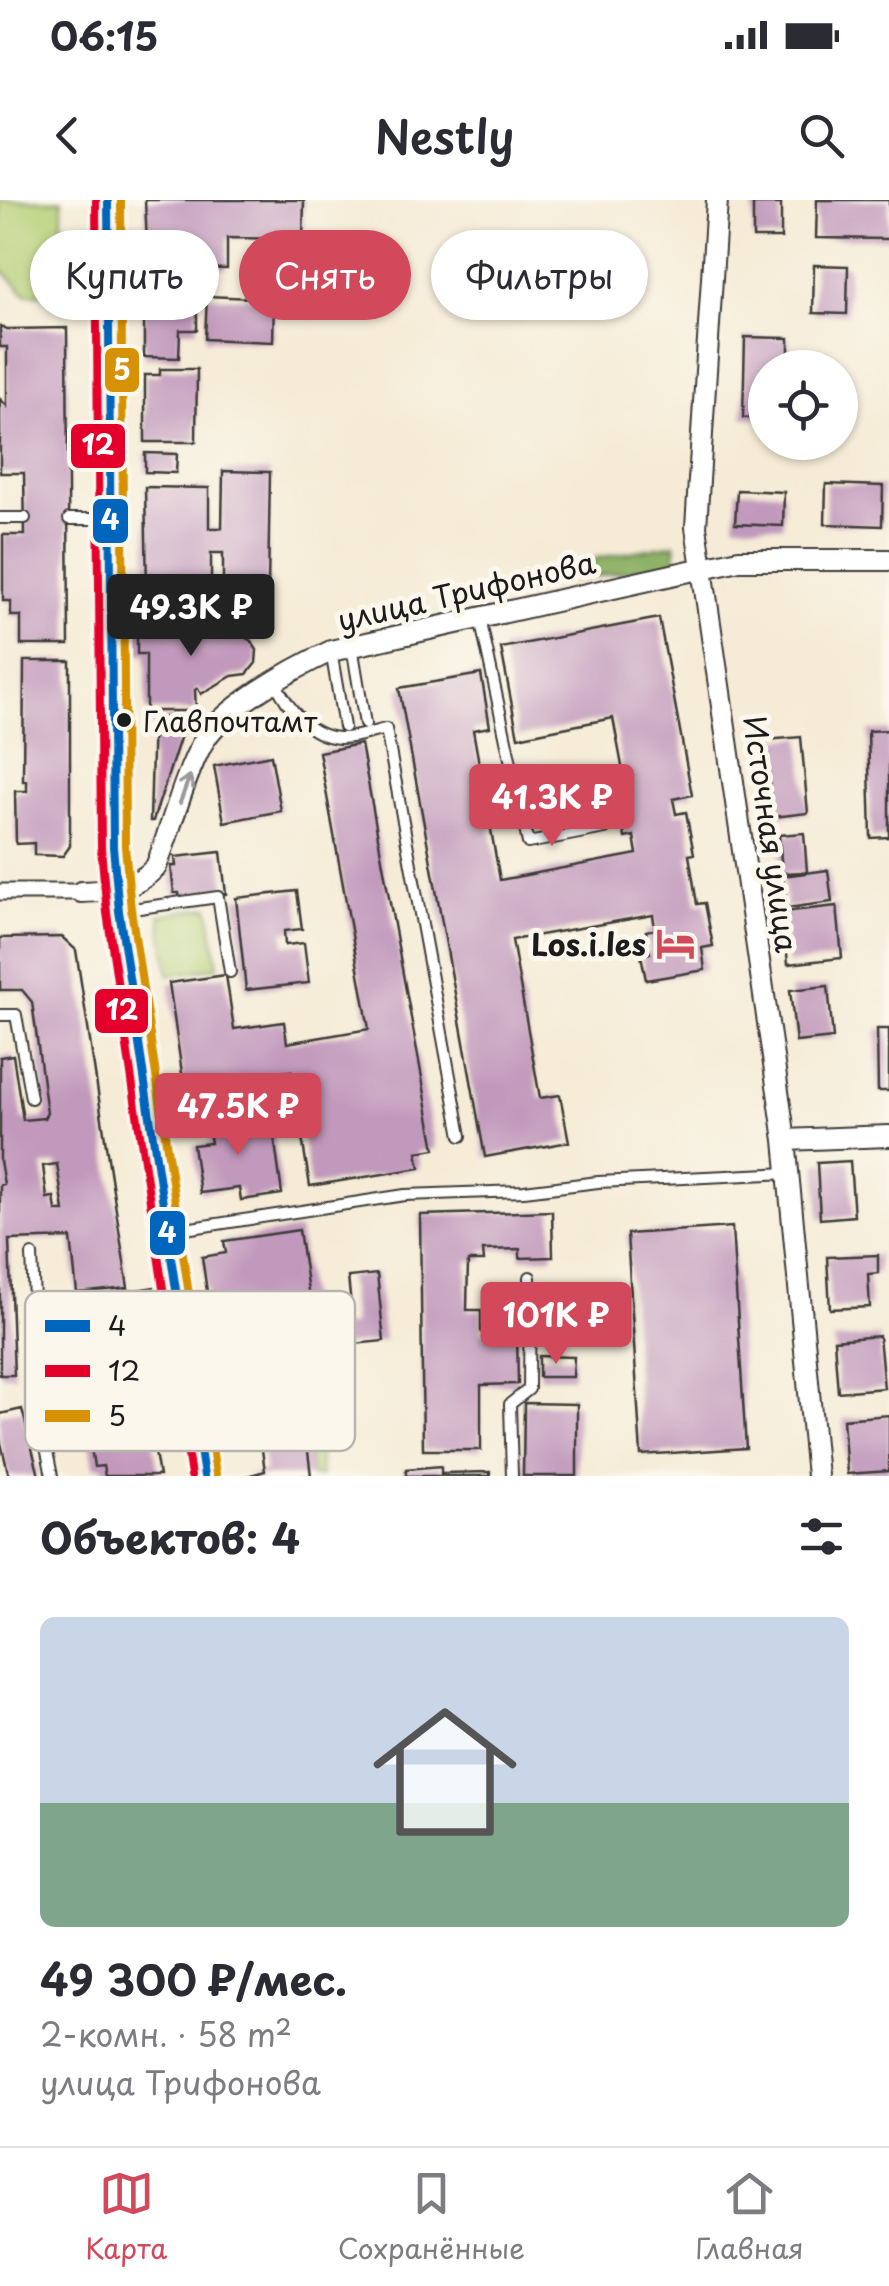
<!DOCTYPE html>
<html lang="ru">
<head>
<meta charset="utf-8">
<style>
	:root { --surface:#fff; --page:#f2f2f3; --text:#2b2b33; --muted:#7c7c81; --line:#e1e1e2; --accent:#d1495b }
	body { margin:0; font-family:"Playpen Sans",sans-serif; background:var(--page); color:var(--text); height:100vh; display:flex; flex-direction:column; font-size:38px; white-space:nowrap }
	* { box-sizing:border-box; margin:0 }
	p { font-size:32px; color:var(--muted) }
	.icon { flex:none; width:55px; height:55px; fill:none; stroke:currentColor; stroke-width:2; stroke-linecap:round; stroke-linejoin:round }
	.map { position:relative; height:1276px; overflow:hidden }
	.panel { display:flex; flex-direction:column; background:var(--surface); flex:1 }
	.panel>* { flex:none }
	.banner { position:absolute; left:30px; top:30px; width:830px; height:90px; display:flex; gap:20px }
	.fabs { position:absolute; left:748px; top:150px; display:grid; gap:20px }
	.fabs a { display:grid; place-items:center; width:110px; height:110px; border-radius:50%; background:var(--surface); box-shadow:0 2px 8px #0004; font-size:50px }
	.price { position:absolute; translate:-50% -85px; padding:0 22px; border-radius:10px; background:var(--accent); color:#fff; font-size:32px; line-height:65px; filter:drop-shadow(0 2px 5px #0008) }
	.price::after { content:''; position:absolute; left:50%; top:60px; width:30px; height:22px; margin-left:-15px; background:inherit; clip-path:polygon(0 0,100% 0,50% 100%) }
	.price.current { background:#222; color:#fff }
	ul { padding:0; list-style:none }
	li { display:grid; align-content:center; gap:20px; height:530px; padding:0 40px }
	li span { display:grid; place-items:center; height:310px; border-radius:15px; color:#555 }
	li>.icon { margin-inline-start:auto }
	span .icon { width:180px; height:180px; fill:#fffc; stroke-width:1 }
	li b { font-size:42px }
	h2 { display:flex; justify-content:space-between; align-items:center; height:120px; padding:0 40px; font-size:42px }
	.chip { padding:0 35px; border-radius:45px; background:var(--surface); box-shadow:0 2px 8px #0004; font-size:35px; line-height:90px }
	.chip.current { background:var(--accent); color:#fff }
	.status { display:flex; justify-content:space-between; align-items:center; height:70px; padding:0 50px; background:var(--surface); direction:ltr }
	.status svg { height:28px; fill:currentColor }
	header { display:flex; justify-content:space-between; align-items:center; height:130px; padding:0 40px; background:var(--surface); font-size:45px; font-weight:600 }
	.dock { display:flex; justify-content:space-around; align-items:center; height:140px; border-top:2px solid var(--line); background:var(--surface); font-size:28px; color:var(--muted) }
	.dock a { display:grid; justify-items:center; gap:5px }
	.dock .current { color:var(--accent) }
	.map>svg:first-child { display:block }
	.green { fill:#b3cf75; stroke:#687648; stroke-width:2.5 }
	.forest { fill:#8eb266; stroke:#556741; stroke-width:2.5 }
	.building { fill:#c199bc; fill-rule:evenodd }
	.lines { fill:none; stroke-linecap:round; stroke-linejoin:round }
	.service-casing { stroke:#3d3b38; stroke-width:14 }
	.pedestrian-casing { stroke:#3d3b38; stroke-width:19 }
	.minor-casing { stroke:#3d3b38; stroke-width:24 }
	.primary-casing { stroke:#3d3b38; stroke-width:36 }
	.service { stroke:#fff; stroke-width:10 }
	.pedestrian { stroke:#fff; stroke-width:15 }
	.minor { stroke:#fff; stroke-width:20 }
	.primary { stroke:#fff; stroke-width:32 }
	.bus-1-casing { stroke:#fbf7ec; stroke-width:15 }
	.bus-2-casing { stroke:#fbf7ec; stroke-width:15 }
	.bus-3-casing { stroke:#fbf7ec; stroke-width:15 }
	.bus-1 { stroke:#0065bd; stroke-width:8 }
	.bus-2 { stroke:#e4002b; stroke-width:8 }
	.bus-3 { stroke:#d69104; stroke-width:8 }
	.oneway { stroke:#999 }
	.bus-dot { fill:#1c1c1c; stroke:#fbf7ec; stroke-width:4 }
	.labels { text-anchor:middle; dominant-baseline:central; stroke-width:10; stroke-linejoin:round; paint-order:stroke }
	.bus-label { font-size:28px; fill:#1c1c1c; stroke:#fbf7ec; text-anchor:start }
	.street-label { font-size:30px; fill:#1c1c1c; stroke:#fbf7ec }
	.poi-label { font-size:30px; font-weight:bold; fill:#1c1c1c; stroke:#fbf7ec; text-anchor:end }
	.key { fill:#fbf7ec; stroke:#b8b5ae; stroke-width:2.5 }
	.key-label { font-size:28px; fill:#1c1c1c }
	.line-badge { stroke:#fbf7ec; stroke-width:4 }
	.badge-label { font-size:28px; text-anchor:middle; font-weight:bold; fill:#fff }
</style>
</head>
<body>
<div class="status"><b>06:15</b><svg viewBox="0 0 49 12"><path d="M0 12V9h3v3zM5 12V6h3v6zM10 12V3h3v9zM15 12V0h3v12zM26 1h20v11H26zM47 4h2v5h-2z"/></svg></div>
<header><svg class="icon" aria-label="back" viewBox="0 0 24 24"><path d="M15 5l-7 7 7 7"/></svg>Nestly<svg class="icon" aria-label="search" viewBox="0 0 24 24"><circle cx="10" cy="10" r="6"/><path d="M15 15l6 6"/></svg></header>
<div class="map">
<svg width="889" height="1276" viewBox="0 0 889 1276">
	<rect width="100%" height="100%" fill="#fbf7ec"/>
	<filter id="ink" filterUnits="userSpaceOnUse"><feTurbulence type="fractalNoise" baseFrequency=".01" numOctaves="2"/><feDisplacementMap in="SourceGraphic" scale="20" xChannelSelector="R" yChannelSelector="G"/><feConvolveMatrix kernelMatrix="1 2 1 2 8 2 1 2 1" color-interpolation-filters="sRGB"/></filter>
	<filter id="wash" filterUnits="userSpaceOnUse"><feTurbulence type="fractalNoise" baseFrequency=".0048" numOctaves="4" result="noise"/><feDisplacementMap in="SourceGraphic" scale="40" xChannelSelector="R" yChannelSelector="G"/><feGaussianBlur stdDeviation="2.25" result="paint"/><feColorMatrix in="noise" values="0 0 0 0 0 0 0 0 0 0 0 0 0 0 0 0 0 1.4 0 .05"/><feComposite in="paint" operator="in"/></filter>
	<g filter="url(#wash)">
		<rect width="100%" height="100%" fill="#f5ebd6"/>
		<path class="green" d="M0,0H62V94H26L0,68Z
			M209,707L218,767L169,775L160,715Z
			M270,1142C322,1159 315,1230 321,1276H311L298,1171L274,1173Z"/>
		<path class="forest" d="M675,344L676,363L575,380L571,363Z"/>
		<g id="blocks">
			<path class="building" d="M145,0H304L303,39L227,38V69L148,67Z
				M817,0H889V39L816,38Z
				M753,4H781V38H753Z
				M814,65L848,66L847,114L813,113Z
				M144,94H197V130H180L179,158L144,157Z
				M207,96L274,99L273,142L205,139Z
				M0,126L7,129L67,128L69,445H21V416H11V401H3V335H25L24,273H0V199L7,206V147H0Z
				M745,137L789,138V168H765V218H743Z
				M160,169H197L196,242H145V175H160Z
				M145,253L177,254L176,273L145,272Z
				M223,271L270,272L268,389L223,388V353H211V390L147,389L145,287L209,288V328H222Z
				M826,284L883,286L882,326L825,324Z
				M737,290L784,292L783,326L735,324Z
				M165,415H182V421L243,420V436L251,441L257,450L256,463L247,474L232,476L201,494L198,488L195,490L196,511H146V454H137V421H163Z
				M659,418L692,595L673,599L676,614L686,612L694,654L689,655L697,704L705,703L713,746L702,748L705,770L646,780L641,755L650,753L646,731L655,729L653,715L512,740L540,898L560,895L569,942L485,957L399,488L481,474L490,527L473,530L500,680L637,654L634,636L625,638L620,609L615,610L610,585L625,582L613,518L518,537L501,448Z
				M24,461H70V646L63,656L34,655V643L16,644L15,591H27V581H23Z
				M153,518H178L184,526L153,621H150Z
				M889,530V637L871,638L868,531Z
				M801,537L808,613L773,617L766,540Z
				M361,544L435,949L417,952L420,968L310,986L291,871L184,887L169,783L226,775L234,829L284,822L287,843L369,829L319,552Z
				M271,555L281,611L224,622L214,566Z
				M804,633L807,672L782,673L779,635Z
				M221,652L226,694L180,699L179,693H174L171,666H176L175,657Z
				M828,670L832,702L787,708L783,676Z
				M297,691L302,729L284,731L285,745L304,743L309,783L246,790L236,698Z
				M837,706L842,758L788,764L783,712Z
				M62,737L76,750L128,1088L77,1093L71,1038L9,1040L14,1175H0V985L4,984L0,961V857L13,855L23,920L44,918L47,913L32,802L22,790H0V738ZM57,964L64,1011H56L54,997L47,998L43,966Z
				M828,786L833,838L796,842L790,790Z
				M877,829H889V891H878Z
				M249,914L250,925L272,921L282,994L241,1000L239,988L200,993L193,945L211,943L209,931L198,933L196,922Z
				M850,961L854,1016L820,1019L817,963Z
				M552,1011L553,1057L520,1058V1049L483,1050L484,1061H468L467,1110H481V1132H517L518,1184L481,1185V1250H423L420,1015Z
				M732,1027L746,1248L641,1255L627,1034Z
				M299,1030L311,1111L212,1126L202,1057L226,1053L224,1041Z
				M878,1055V1073L868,1074L870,1107L830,1109L827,1057Z
				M377,1074L384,1141L324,1147L322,1128L353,1125L348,1077Z
				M131,1108L159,1276H105L103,1266L94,1267L90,1241L81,1243L80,1237L67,1239L61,1204L48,1121Z
				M879,1136L884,1188L838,1192L834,1140Z
				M270,1142L274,1173L298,1170L311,1276H247L265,1271L254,1193L232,1196L226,1147Z
				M539,1156L574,1157L573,1177H539Z
				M524,1203L577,1204V1276H523Z
				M22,1209L39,1276H9L0,1239V1214Z
				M889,1215V1271L847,1274L843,1219Z
				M441,1266V1276H406V1269Z
				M490,1272V1276H442V1273Z"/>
		</g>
	</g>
	<g filter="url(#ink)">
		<use href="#blocks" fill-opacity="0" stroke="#3d3b38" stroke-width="2.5"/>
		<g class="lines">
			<defs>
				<path id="service" d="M0,318H25
					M69,319H105
					M480,418L528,643L605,628
					M352,446L365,524
					M331,451L344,527
					M275,482C288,507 307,536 339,538C353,539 372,532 386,529L461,936
					M125,710L218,697L230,772
					M0,815H16L31,898
					M172,1031L405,995L524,991L598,982L789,973
					M32,1055L39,1213L52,1276
					M35,1112L173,1090
					M512,1276L510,1204L529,1189L530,1077"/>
				<path id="pedestrian" d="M0,692H81"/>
				<path id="minor" d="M717,0L696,327L785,940L817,1276
					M81,692C111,691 134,690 156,667C170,631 184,577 202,544C221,508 295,468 331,451L739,360H889
					M785,940L889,936"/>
				<path id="primary" d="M108,0L113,647L119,711L204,1276"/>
			</defs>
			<use href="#service" class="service-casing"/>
			<use href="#pedestrian" class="pedestrian-casing"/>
			<use href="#minor" class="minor-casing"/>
			<use href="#primary" class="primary-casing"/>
			<use href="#service" class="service"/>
			<use href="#pedestrian" class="pedestrian"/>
			<use href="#minor" class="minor"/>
			<use href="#primary" class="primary"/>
			<defs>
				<path id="bus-1" d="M108,0L113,647L119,711L204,1276"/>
				<path id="bus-2" d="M96,0L101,648L107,713L191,1276"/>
				<path id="bus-3" d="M121,0L125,646L131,709L216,1274"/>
			</defs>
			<use href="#bus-1" class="bus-1-casing"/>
			<use href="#bus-2" class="bus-2-casing"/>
			<use href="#bus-3" class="bus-3-casing"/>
			<use href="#bus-1" class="bus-1"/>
			<use href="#bus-2" class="bus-2"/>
			<use href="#bus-3" class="bus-3"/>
		</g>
		<defs><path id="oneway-shaft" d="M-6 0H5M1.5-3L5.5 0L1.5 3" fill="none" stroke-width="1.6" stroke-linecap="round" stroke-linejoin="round" transform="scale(2.5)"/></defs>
		<use class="oneway" href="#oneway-shaft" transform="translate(185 589) rotate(-70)"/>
	</g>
	<defs>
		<symbol id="hotel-bare" viewBox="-9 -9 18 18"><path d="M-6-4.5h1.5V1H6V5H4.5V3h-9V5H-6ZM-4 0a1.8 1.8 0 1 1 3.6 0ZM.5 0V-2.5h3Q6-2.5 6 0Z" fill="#d1495b" stroke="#fbf7ec" stroke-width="2.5" paint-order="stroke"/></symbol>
	</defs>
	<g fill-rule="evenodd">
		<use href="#hotel-bare" x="648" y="716" width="55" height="55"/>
	</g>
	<circle class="bus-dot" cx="124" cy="520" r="9"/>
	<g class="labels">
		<g class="bus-label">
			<text x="143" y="520">Главпочтамт</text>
		</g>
		<g class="street-label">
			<text transform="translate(466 390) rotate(-13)">улица Трифонова</text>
			<text transform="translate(772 634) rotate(82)">Источная улица</text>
		</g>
		<g class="poi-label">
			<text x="646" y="743">Los.i.les</text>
		</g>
	</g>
	<rect x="25" y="1091" width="330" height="160" rx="15" class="key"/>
	<rect x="45" y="1120" width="45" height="12" fill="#0065bd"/>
	<rect x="45" y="1165" width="45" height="12" fill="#e4002b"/>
	<rect x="45" y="1210" width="45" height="12" fill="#d69104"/>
	<g class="key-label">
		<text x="108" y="1136">4</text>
		<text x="108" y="1181">12</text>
		<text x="108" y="1226">5</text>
	</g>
	<g class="line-badge">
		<rect x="103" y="146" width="38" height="48" rx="10" fill="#d69104"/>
		<rect x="69" y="222" width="58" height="48" rx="10" fill="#e4002b"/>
		<rect x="91" y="297" width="39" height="48" rx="10" fill="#0065bd"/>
		<rect x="93" y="787" width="57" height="48" rx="10" fill="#e4002b"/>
		<rect x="148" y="1009" width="39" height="48" rx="10" fill="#0065bd"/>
	</g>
	<g class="badge-label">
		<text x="122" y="180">5</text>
		<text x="98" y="255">12</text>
		<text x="110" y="330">4</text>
		<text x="122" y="820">12</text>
		<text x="167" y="1043">4</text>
	</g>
</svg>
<div class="fabs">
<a><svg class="icon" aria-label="locate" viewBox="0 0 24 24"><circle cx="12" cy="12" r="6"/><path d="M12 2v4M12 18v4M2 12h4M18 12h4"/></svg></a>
</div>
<b class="price current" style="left:191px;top:459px">49.3K ₽</b>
<b class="price" style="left:552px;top:649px">41.3K ₽</b>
<b class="price" style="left:238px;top:958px">47.5K ₽</b>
<b class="price" style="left:556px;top:1167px">101K ₽</b>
<div class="banner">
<a class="chip">Купить</a>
<a class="chip current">Снять</a>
<a class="chip">Фильтры</a>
</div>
</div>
<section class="panel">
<h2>Объектов: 4<svg class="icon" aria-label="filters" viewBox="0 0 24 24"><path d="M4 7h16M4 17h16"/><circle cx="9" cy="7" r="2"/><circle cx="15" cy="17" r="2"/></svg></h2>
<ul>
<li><span style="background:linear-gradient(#c9d6e8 60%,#7fa58c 0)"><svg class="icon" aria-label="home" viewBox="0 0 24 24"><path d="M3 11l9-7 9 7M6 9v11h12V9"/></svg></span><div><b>49 300 ₽/мес.</b><p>2-комн. · 58 m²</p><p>улица Трифонова</p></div></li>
</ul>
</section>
<nav class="dock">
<a class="current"><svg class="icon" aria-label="map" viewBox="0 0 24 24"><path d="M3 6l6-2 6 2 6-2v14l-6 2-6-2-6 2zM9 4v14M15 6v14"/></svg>Карта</a>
<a><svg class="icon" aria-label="saved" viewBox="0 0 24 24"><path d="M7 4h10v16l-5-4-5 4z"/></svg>Сохранённые</a>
<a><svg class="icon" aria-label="home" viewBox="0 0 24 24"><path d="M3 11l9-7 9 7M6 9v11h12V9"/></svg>Главная</a>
</nav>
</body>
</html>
